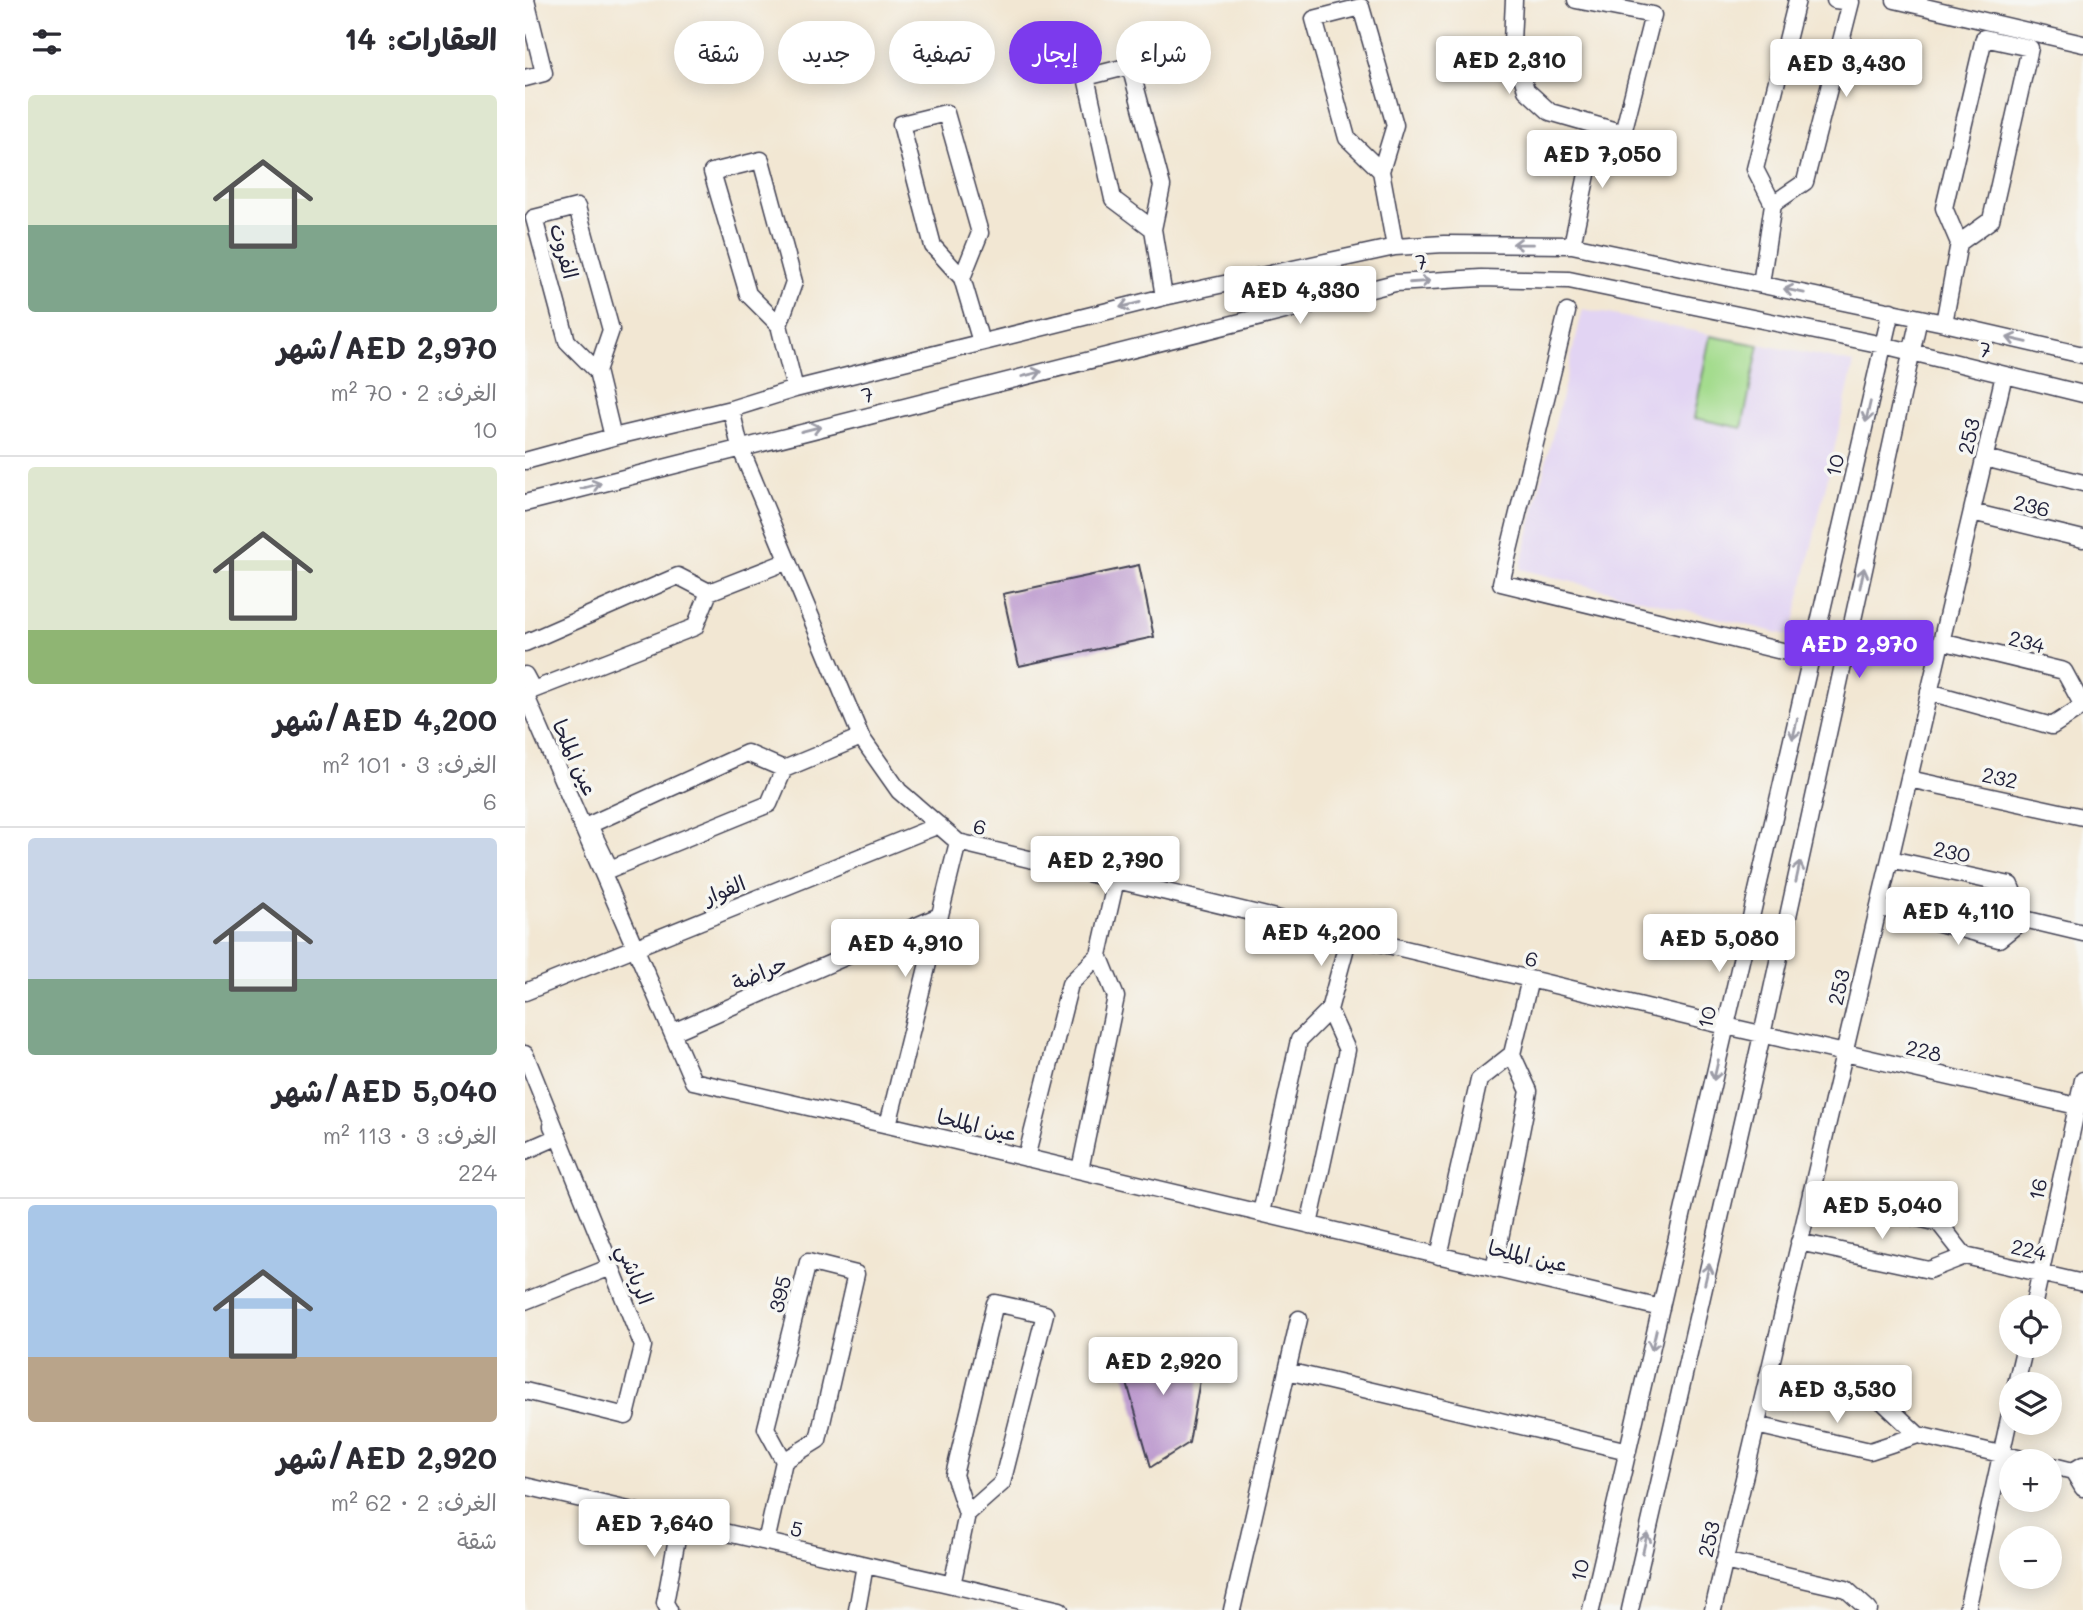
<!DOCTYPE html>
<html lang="ar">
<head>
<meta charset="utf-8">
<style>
	:root { --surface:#fff; --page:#f2f2f3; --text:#2b2b33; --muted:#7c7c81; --line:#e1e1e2; --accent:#7c3aed }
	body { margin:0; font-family:Mali,"Playpen Sans Arabic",sans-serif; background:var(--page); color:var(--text); direction:rtl; height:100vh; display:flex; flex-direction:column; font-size:26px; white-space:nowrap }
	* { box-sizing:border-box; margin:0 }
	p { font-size:23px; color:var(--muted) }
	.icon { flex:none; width:38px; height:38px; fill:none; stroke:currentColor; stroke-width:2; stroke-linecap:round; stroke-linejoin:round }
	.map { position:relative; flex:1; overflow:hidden; direction:ltr }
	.side { display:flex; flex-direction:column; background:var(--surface); width:525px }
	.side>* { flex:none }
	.hud { position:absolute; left:21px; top:21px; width:665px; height:63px; direction:rtl; display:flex; gap:14px }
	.controls { position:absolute; left:1474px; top:1295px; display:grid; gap:14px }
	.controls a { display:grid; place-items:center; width:63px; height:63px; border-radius:50%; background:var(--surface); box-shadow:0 4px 18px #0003; font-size:35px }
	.price { position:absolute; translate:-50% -60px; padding:0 16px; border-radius:7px; background:#fff; color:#222; font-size:23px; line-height:46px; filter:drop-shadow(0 2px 4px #0008) }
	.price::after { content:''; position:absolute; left:50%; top:42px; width:21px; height:16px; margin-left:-10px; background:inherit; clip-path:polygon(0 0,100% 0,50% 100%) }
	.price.on { background:var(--accent); color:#fff }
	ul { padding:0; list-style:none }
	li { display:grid; align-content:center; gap:14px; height:371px; padding:0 28px }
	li+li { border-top:2px solid var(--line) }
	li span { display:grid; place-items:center; height:217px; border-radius:7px; color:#555 }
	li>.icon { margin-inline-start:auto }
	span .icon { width:126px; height:126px; fill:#fffc; stroke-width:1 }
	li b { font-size:30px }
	h2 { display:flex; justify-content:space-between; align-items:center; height:84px; padding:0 28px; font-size:30px }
	.chip { padding:0 24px; border-radius:32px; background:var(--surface); box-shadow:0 4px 18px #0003; font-size:24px; line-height:63px }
	.chip.on { background:var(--accent); color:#fff }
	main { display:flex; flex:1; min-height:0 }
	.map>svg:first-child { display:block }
	.built { fill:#e2d4f3 }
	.green { fill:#a4dc8e; stroke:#637f64; stroke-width:2 }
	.building { fill:#bc99ce }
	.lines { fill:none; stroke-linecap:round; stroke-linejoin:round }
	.minor-casing { stroke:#414052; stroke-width:19 }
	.minor { stroke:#fff; stroke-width:16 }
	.oneway { stroke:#9c9ca7 }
	.labels { text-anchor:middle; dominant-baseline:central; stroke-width:7; stroke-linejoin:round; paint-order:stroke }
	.street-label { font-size:21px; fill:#22223b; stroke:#f6f6f2 }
</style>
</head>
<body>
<main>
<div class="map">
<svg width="1558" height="1610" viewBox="0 0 1558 1610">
	<rect width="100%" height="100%" fill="#f6f6f2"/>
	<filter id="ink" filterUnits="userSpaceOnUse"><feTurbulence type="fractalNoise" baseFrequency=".0143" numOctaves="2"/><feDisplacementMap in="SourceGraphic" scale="14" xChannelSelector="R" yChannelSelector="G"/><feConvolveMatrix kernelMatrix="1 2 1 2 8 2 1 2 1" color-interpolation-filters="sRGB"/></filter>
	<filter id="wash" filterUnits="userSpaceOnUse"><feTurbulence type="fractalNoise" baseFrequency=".00686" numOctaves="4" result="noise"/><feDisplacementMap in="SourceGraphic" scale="28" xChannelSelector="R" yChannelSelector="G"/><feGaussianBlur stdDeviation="1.57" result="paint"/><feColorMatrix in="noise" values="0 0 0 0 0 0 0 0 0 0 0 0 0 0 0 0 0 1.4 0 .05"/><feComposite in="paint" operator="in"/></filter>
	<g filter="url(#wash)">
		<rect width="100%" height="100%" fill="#f2e7d3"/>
		<path class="built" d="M1058,309L1329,363L1266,636L995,569Z"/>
		<path class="green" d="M1185,336L1234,345L1217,428L1169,418Z"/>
		<g id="blocks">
			<path class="building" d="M614,565L629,637L494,666L478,594Z
				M643,1346L679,1357L664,1443L626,1467L594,1355Z"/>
		</g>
	</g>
	<g filter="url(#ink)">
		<use href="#blocks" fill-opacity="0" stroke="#414052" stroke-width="2"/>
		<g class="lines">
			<defs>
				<path id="minor" d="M989,0L987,42L1001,90L1025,112L1098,133L1128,15L1051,0
					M1370,0L1558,44
					M0,78L19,73L1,0
					M856,171L822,138L789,19L836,7L870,125L856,171L870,247
					M1248,204L1280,182L1326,2L1310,0
					M628,229L588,199L561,77L605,66L637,186L628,229L639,297
					M1047,245L1072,127
					M437,278L408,246L376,124L421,113L455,233L437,278L456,342
					M1236,284L1248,204L1230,169L1272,0
					M1042,312L976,583L1286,658
					M1419,323L1434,243L1466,220L1505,48L1459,38L1419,208L1434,243
					M254,325L223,294L187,172L236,160L269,282L254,325L270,389
					M72,371L42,341L9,218L52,207L86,330L72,371L88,437
					M206,409L215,447L336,737L374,791L433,842L1201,1026L1552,1106
					M1460,458L1558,483
					M0,461L88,437L206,409L270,389L639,297L870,247L919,244L1047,245L1419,323L1558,355
					M0,503L870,283L956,278L1044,280L1358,345L1558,394
					M1447,512L1558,539
					M1416,641L1539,671L1558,706
					M0,643L153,576L184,592
					M0,675L8,690L170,627L184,592L263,561
					M1404,692L1527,726L1558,706
					M0,694L168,1081L363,1125L1136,1308
					M259,769L244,804L85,869L64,825L222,753L259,769L336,737
					M1384,779L1558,817
					M1365,859L1485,885L1499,919L1558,933
					M1354,907L1474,939L1499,919
					M574,955L591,880
					M0,992L414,825
					M804,1010L824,936
					M148,1032L414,916
					M0,1054L118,1346L101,1416L0,1391
					M987,1054L1005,979
					M363,1125L433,842
					M0,1151L32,1137L27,1126
					M501,1158L545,984L574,955L591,997L555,1170
					M1286,1193L1414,1223L1440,1256L1558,1283
					M736,1213L774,1040L804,1010L822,1050L784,1225
					M1274,1242L1404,1270L1440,1256
					M914,1256L954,1080L987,1054L1004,1091L969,1269
					M0,1301L86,1267
					M1508,1307L1558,1080
					M762,1371L1103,1451
					M1243,1375L1357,1401L1393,1435L1506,1461
					M1491,1384L1500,1346
					M1231,1425L1345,1451L1393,1435
					M1524,1465L1548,1471L1558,1465
					M1548,1471L1558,1488
					M0,1486L535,1610
					M241,1542L259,1461L293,1440L331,1274L283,1262L241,1428L259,1461
					M1199,1561L1321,1589L1344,1610
					M427,1585L442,1514L477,1483L520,1314L470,1303L429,1475L442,1514
					M144,1610L140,1603L155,1522
					M332,1610L340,1565
					M707,1610L774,1319
					M1066,1610L1366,311
					M1105,1610L1237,1035L1394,318
					M1188,1610L1479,375
					M1442,1610L1486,1410"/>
			</defs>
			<use href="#minor" class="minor-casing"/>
			<use href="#minor" class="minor"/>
		</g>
		<defs><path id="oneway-shaft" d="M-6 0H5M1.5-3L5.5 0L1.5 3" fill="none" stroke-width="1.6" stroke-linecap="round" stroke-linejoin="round" transform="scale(1.75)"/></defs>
		<g class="oneway">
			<use href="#oneway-shaft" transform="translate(998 244) rotate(-179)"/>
			<use href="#oneway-shaft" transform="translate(895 282) rotate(-4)"/>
			<use href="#oneway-shaft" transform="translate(1269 291) rotate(-168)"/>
			<use href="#oneway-shaft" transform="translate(605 305) rotate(166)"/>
			<use href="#oneway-shaft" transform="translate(1492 340) rotate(-167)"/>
			<use href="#oneway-shaft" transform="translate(507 374) rotate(-14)"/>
			<use href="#oneway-shaft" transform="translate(1343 412) rotate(103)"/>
			<use href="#oneway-shaft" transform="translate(286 429) rotate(-14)"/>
			<use href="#oneway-shaft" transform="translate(66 486) rotate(-15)"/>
			<use href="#oneway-shaft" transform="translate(1337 578) rotate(-78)"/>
			<use href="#oneway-shaft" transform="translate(1270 729) rotate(103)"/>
			<use href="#oneway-shaft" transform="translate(1273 872) rotate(-78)"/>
			<use href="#oneway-shaft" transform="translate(1191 1070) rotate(103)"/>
			<use href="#oneway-shaft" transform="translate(1182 1274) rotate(-77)"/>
			<use href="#oneway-shaft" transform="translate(1129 1340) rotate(103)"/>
			<use href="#oneway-shaft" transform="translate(1120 1543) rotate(-77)"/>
		</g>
	</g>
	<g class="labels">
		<g class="street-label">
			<text transform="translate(40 251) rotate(75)">الفروت</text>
			<text transform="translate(896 261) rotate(-4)">7</text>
			<text transform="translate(1460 349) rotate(13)">7</text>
			<text transform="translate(342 394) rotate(-14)">7</text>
			<text transform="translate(1443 436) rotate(-77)">253</text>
			<text transform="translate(1309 465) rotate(-77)">10</text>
			<text transform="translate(1507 505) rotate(13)">236</text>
			<text transform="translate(1502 641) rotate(14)">234</text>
			<text transform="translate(51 757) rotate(66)">عين الملحا</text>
			<text transform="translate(1475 777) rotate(12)">232</text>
			<text transform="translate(455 826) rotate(13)">6</text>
			<text transform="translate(1427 851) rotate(12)">230</text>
			<text transform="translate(199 889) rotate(-22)">الفوار</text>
			<text transform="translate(1007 958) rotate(14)">6</text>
			<text transform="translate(234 972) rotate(-23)">حراضة</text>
			<text transform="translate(1313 987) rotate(-77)">253</text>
			<text transform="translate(1181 1017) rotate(-77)">10</text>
			<text transform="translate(1399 1050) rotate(13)">228</text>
			<text transform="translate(452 1124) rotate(13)">عين الملحا</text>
			<text transform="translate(1512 1189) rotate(-78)">16</text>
			<text transform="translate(1504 1249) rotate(13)">224</text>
			<text transform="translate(1003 1255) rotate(13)">عين الملحا</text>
			<text transform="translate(111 1274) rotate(68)">الرياشي</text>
			<text transform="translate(254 1294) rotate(-76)">395</text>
			<text transform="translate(272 1528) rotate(13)">5</text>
			<text transform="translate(1183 1539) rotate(-77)">253</text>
			<text transform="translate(1054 1570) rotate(-77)">10</text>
		</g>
	</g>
</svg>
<div class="controls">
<a><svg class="icon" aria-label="locate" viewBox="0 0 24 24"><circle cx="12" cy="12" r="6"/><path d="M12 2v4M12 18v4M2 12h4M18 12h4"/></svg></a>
<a><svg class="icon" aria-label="layers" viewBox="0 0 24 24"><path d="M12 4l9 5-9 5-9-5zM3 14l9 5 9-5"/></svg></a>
<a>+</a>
<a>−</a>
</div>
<b class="price" style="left:984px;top:96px">AED 2,310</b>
<b class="price" style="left:1321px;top:99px">AED 3,430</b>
<b class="price" style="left:1077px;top:190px">AED 7,050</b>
<b class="price" style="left:775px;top:326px">AED 4,330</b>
<b class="price on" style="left:1334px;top:680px">AED 2,970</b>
<b class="price" style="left:580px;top:896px">AED 2,790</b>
<b class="price" style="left:1433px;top:947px">AED 4,110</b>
<b class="price" style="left:796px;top:968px">AED 4,200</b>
<b class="price" style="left:1194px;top:974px">AED 5,080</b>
<b class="price" style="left:380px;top:979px">AED 4,910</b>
<b class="price" style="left:1357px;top:1241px">AED 5,040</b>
<b class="price" style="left:638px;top:1397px">AED 2,920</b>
<b class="price" style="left:1312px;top:1425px">AED 3,530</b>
<b class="price" style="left:129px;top:1559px">AED 7,640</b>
<div class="hud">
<a class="chip">شراء</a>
<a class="chip on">إيجار</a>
<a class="chip">تصفية</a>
<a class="chip">جديد</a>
<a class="chip">شقة</a>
</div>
</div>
<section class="side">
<h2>العقارات: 14<svg class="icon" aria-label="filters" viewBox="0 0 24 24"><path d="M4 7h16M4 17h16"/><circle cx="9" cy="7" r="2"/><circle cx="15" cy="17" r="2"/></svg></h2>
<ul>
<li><span style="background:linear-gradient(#dfe7d0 60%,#7fa58c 0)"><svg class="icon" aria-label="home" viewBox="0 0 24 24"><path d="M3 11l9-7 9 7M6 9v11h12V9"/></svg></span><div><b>AED 2,970/شهر</b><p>الغرف: 2 · 70 m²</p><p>10</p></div></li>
<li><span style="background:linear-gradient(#dfe7d0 75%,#8fb573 0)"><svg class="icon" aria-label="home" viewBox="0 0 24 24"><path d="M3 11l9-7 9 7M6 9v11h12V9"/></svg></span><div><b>AED 4,200/شهر</b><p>الغرف: 3 · 101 m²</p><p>6</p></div></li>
<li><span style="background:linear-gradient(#c9d6e8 65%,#7fa58c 0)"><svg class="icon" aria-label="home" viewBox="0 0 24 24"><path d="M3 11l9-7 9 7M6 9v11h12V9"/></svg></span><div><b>AED 5,040/شهر</b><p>الغرف: 3 · 113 m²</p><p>224</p></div></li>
<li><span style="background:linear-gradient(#a9c7e8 70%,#b9a48a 0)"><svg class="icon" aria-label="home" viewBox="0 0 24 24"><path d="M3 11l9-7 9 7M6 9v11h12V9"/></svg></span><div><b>AED 2,920/شهر</b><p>الغرف: 2 · 62 m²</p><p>شقة</p></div></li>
</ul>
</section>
</main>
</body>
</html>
